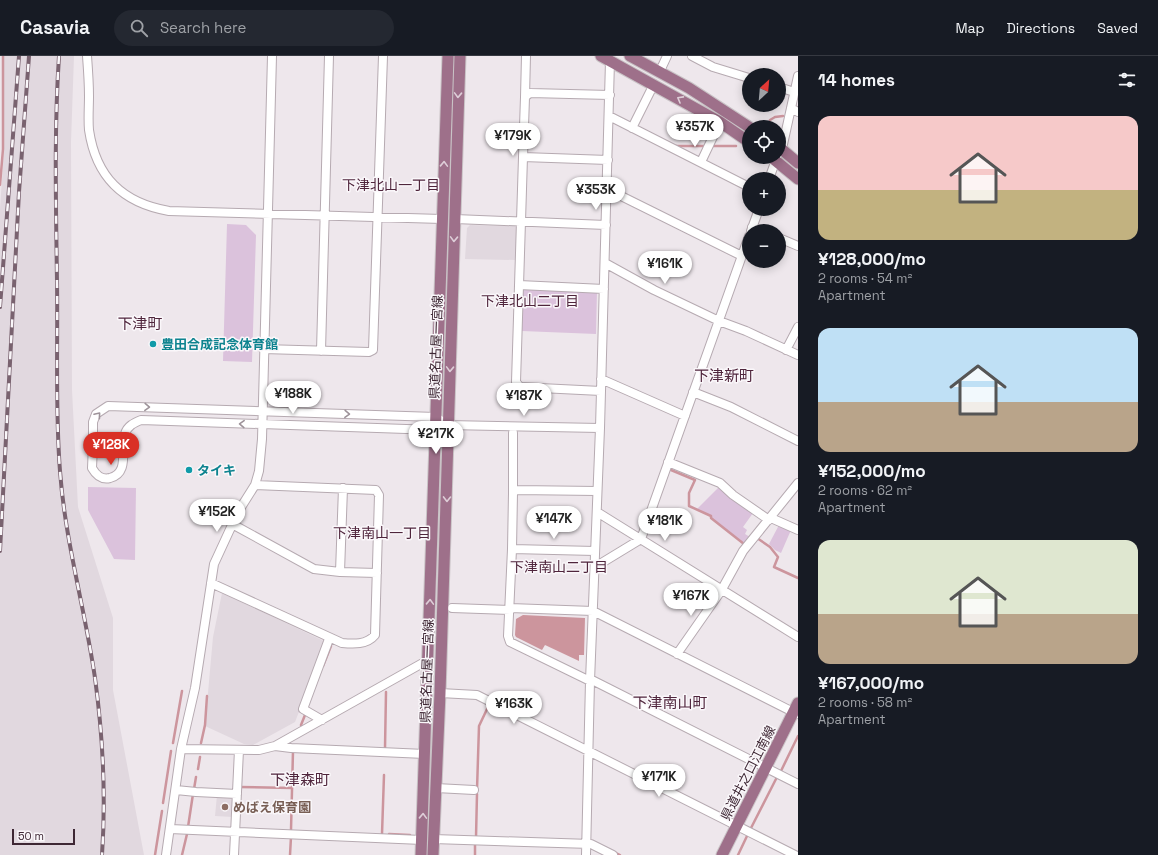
<!DOCTYPE html>
<html lang="en">
<head>
<meta charset="utf-8">
<style>
	:root { --surface:#171b24; --page:#242831; --text:#f1f3f6; --muted:#9ea1a6; --line:#363941; --accent:#d93025 }
	body { margin:0; font-family:"Space Grotesk","Noto Sans JP",sans-serif; background:var(--page); color:var(--text); height:100vh; display:flex; flex-direction:column; font-size:15px; white-space:nowrap }
	* { box-sizing:border-box; margin:0 }
	p { font-size:13px; color:var(--muted) }
	.icon { flex:none; width:22px; height:22px; fill:none; stroke:currentColor; stroke-width:2; stroke-linecap:round; stroke-linejoin:round }
	.map { position:relative; flex:1; overflow:hidden }
	.sheet { display:flex; flex-direction:column; background:var(--surface); width:360px }
	.sheet>* { flex:none }
	.needle { width:26px; rotate:26deg }
	.controls { position:absolute; left:742px; top:12px; display:grid; gap:8px }
	.controls a { display:grid; place-items:center; width:44px; height:44px; border-radius:50%; background:var(--surface); box-shadow:0 2px 10px #0003; font-size:20px }
	.scale { position:absolute; left:12px; bottom:10px; width:63px; box-sizing:border-box; padding-left:4px; border:2px solid #3e2734; border-top:0; font-size:11px; line-height:14px; white-space:nowrap; color:#3e2734; -webkit-text-stroke:3px #faf7fa; paint-order:stroke }
	.price { position:absolute; translate:-50% -34px; padding:0 9px; border-radius:14px; background:#fff; color:#222; font-size:13px; line-height:26px; filter:drop-shadow(0 1px 2px #0008) }
	.price::after { content:''; position:absolute; left:50%; top:24px; width:12px; height:9px; margin-left:-6px; background:inherit; clip-path:polygon(0 0,100% 0,50% 100%) }
	.price.current { background:var(--accent); color:#fff }
	ul { padding:0; list-style:none }
	li { display:grid; align-content:center; gap:8px; height:212px; padding:0 20px }
	li span { display:grid; place-items:center; height:124px; border-radius:12px; color:#555 }
	li>.icon { margin-inline-start:auto }
	span .icon { width:72px; height:72px; fill:#fffc; stroke-width:1 }
	li b { font-size:17px }
	h2 { display:flex; justify-content:space-between; align-items:center; height:48px; padding:0 20px; font-size:17px }
	header { display:flex; align-items:center; gap:24px; box-sizing:border-box; height:56px; padding:0 20px; background:var(--surface); border-bottom:1px solid var(--line) }
	header strong { font-size:19px }
	nav { display:flex; gap:22px; margin-inline-start:auto; font-size:14px }
	.search { width:280px; height:36px; background:var(--page); display:flex; align-items:center; gap:10px; box-sizing:border-box; padding:0 14px; border-radius:22px; color:var(--muted); font-size:15px }
	main { display:flex; flex:1; min-height:0 }
	.map>svg:first-child { display:block }
	.built { fill:#e1d8df }
	.green { fill:#dbc2dc }
	.water { fill:#cc959d }
	.lines { fill:none; stroke-linecap:round; stroke-linejoin:round }
	.stream { stroke:#cc959d; stroke-width:2.5 }
	.minor-casing { stroke:#b6aab1; stroke-width:10 }
	.major-casing { stroke:#c9c3c6; stroke-width:13 }
	.minor { stroke:#fff; stroke-width:8 }
	.major { stroke:#9e708a; stroke-width:11 }
	.rail-casing { stroke:#79626f; stroke-width:4 }
	.rail { stroke:#faf7fa; stroke-width:2.5; stroke-dasharray:8; stroke-linecap:butt }
	.oneway { stroke:#deced8 }
	.oneway2 { stroke:#9e939a }
	.culture-dot { fill:#0f9aa8; stroke:#faf7fa; stroke-width:1.5 }
	.education-dot { fill:#8d6e63; stroke:#faf7fa; stroke-width:1.5 }
	.labels { text-anchor:middle; dominant-baseline:central; stroke-width:3; stroke-linejoin:round; paint-order:stroke }
	.culture-label { font-size:13px; font-weight:bold; fill:#0d838f; stroke:#faf7fa; text-anchor:start }
	.street-label { font-size:13px; fill:#3e2734; stroke:#faf7fa }
	.education-label { font-size:13px; font-weight:bold; fill:#785e54; stroke:#faf7fa; text-anchor:start }
	.neighbourhood-label { font-size:14px; fill:#4f253c; stroke:#faf7fa }
	.quarter-label { font-size:15px; fill:#4f253c; stroke:#faf7fa }
</style>
</head>
<body>
<header>
<strong>Casavia</strong>
<div class="search"><svg class="icon" aria-label="search" viewBox="0 0 24 24"><circle cx="10" cy="10" r="6"/><path d="M15 15l6 6"/></svg>Search here</div>
<nav><a>Map</a><a>Directions</a><a>Saved</a></nav>
</header>
<main>
<div class="map">
<svg width="798" height="799" viewBox="0 0 798 799">
	<rect width="100%" height="100%" fill="#eee7ec"/>
	<path class="built" d="M4,0H74L71,86L72,334L78,451L113,562V634L144,799H0V153L4,93Z
		M470,169L515,170L518,173L516,204L465,203L467,172Z
		M222,537L326,586L295,666L253,689L244,688L205,670L213,581Z
		M217,739L234,742L233,761L215,760Z"/>
	<path class="green" d="M227,168L246,169L256,179L252,306L223,305Z
		M526,232L597,235L596,278L522,275V235Z
		M88,431L136,432L135,504L114,503L88,454Z
		M719,431L753,457L743,471L747,474L745,478L750,481L745,488L712,462L711,460L697,453Z
		M779,469L791,474L781,497L775,494L769,488Z"/>
	<path class="water" d="M523,559L585,562L584,599H579V605L545,589L542,594L516,581L515,579L516,563Z"/>
	<g class="lines">
		<path class="stream" d="M770,64L775,61L783,60
			M676,90H705
			M712,90H736
			M0,129L3,93V0
			M671,414L695,424L689,437V450L711,460V462L744,488
			M757,482L770,491L778,501L774,511L798,522
			M323,610L331,590
			M301,669L305,659
			M173,687L182,635
			M201,687L205,669L207,640
			M385,692L386,636
			M198,713L200,701
			M780,717L798,680
			M239,731L292,732
			M194,733L196,721
			M477,734L479,670L488,651
			M163,747L171,695
			M188,771L193,738
			M291,774L293,695
			M750,774L777,721
			M382,778L384,719
			M389,778L410,779
			M476,781L477,738
			M614,796L620,799
			M155,799L162,755
			M182,799L187,778
			M290,799L291,781
			M475,799V787
			M738,799L747,780"/>
		<defs>
			<path id="minor" d="M87,0C88,13 89,27 89,40C89,51 88,63 89,74C96,121 122,147 169,155L442,163
				M692,0L713,11L749,22
				M660,15L667,0
				M779,31L794,36
				M525,41L526,0
				M791,52L798,56
				M609,60L749,131
				M632,72L654,28
				M779,97L782,93L798,20
				M523,101L516,326L520,331L601,335
				M608,104L523,101L525,41L530,37L610,39
				M701,106L720,66
				M769,123L777,101
				M607,133L742,200
				M455,163L606,169
				M752,171L762,175
				M751,175L759,153
				M779,182L798,190
				M605,207L654,234L719,265L746,275L798,299
				M519,229L604,233
				M263,293L369,296L373,294L383,0
				M786,294L798,271
				M321,295L329,0
				M601,323L685,360
				M693,336L731,351L798,385
				M448,369L436,361L108,350L96,358L93,366V389L92,412C96,419 101,424 110,422C130,417 120,393 125,378C127,370 134,367 141,364L435,374L448,369L600,372
				M668,406L720,427L733,439L769,464
				M513,437V377
				M597,456L798,581
				M771,462L798,474
				M232,468L314,513L340,516L377,517
				M512,493L595,495
				M595,511L641,483L749,180
				M340,516L343,432
				M211,527L342,587C353,588 367,589 375,579L379,439L376,434L255,429
				M452,552L510,554
				M510,552L593,555L797,658
				M677,598L721,535L743,495L798,427
				M590,623L798,728
				M590,625L510,586L508,580L512,493L513,437L516,434L597,435
				M440,637L477,639L795,799
				M322,664L303,653L329,583
				M275,690L291,692L425,698
				M181,693L259,694L275,690L428,604
				M436,732L474,734
				M176,734L196,736L237,738
				M170,773L422,784
				M433,783L591,788L613,799
				M166,799L181,693L195,632L214,508L238,456L255,429L259,415L262,383L272,0
				M234,799L239,694
				M586,799L590,625L600,372L610,5"/>
			<path id="major" d="M601,0L720,66L749,86
				M630,0L689,32L749,71
				M779,91L798,107
				M771,101L798,123
				M421,799L448,0
				M433,799L440,637L460,0
				M722,799L798,647"/>
		</defs>
		<use href="#minor" class="minor-casing"/>
		<use href="#major" class="major-casing"/>
		<use href="#minor" class="minor"/>
		<use href="#major" class="major"/>
		<defs>
			<path id="rail" d="M59,0C54,75 56,150 57,226C58,289 55,352 60,415C65,485 85,553 95,622C103,681 106,740 102,799
				M0,251L19,0
				M0,495L19,136L29,0"/>
		</defs>
		<use href="#rail" class="rail-casing"/>
		<use href="#rail" class="rail"/>
	</g>
	<defs><path id="oneway-chevron" d="M-2-3.5L2.5 0L-2 3.5" fill="none" stroke-width="1.6" stroke-linecap="round" stroke-linejoin="round"/></defs>
	<g class="oneway">
		<use href="#oneway-chevron" transform="translate(458 39) rotate(92)"/>
		<use href="#oneway-chevron" transform="translate(680 43) rotate(-151)"/>
		<use href="#oneway-chevron" transform="translate(444 108) rotate(-88)"/>
		<use href="#oneway-chevron" transform="translate(454 183) rotate(92)"/>
		<use href="#oneway-chevron" transform="translate(450 313) rotate(92)"/>
		<use href="#oneway-chevron" transform="translate(447 443) rotate(91)"/>
		<use href="#oneway-chevron" transform="translate(430 546) rotate(-88)"/>
		<use href="#oneway-chevron" transform="translate(423 760) rotate(-88)"/>
	</g>
	<g class="oneway2">
		<use href="#oneway-chevron" transform="translate(147 351) rotate(2)"/>
		<use href="#oneway-chevron" transform="translate(347 358) rotate(2)"/>
		<use href="#oneway-chevron" transform="translate(98 359) rotate(-50)"/>
		<use href="#oneway-chevron" transform="translate(242 368) rotate(-178)"/>
	</g>
	<g class="culture-dot">
		<circle cx="153" cy="288" r="4"/>
		<circle cx="189" cy="414" r="4"/>
	</g>
	<circle class="education-dot" cx="225" cy="751" r="4"/>
	<g class="labels">
		<g class="culture-label">
			<text x="161" y="288">豊田合成記念体育館</text>
			<text x="197" y="414">タイキ</text>
		</g>
		<g class="street-label">
			<text transform="translate(436 291) rotate(-88)">県道名古屋一宮線</text>
			<text transform="translate(427 615) rotate(-88)">県道名古屋一宮線</text>
			<text transform="translate(748 717) rotate(-63)">県道井之口江南線</text>
		</g>
		<g class="education-label">
			<text x="233" y="751">めばえ保育園</text>
		</g>
		<g class="neighbourhood-label">
			<text x="391" y="129">下津北山一丁目</text>
			<text x="530" y="245">下津北山二丁目</text>
			<text x="382" y="477">下津南山一丁目</text>
			<text x="559" y="511">下津南山二丁目</text>
		</g>
		<g class="quarter-label">
			<text x="140" y="267">下津町</text>
			<text x="724" y="319">下津新町</text>
			<text x="670" y="646">下津南山町</text>
			<text x="300" y="723">下津森町</text>
		</g>
	</g>
</svg>
<div class="controls">
<a><svg class="needle" viewBox="-14 -14 28 28"><path d="M0-13l5 13h-10z" fill="#e53935"/><path d="M0 13l5-13h-10z" fill="#9ea1a6"/></svg></a>
<a><svg class="icon" aria-label="locate" viewBox="0 0 24 24"><circle cx="12" cy="12" r="6"/><path d="M12 2v4M12 18v4M2 12h4M18 12h4"/></svg></a>
<a>+</a>
<a>−</a>
</div>
<div class="scale">50 m</div>
<b class="price" style="left:695px;top:92px">¥357K</b>
<b class="price" style="left:513px;top:101px">¥179K</b>
<b class="price" style="left:596px;top:155px">¥353K</b>
<b class="price" style="left:665px;top:229px">¥161K</b>
<b class="price" style="left:293px;top:359px">¥188K</b>
<b class="price" style="left:524px;top:361px">¥187K</b>
<b class="price" style="left:436px;top:399px">¥217K</b>
<b class="price current" style="left:111px;top:410px">¥128K</b>
<b class="price" style="left:217px;top:477px">¥152K</b>
<b class="price" style="left:554px;top:484px">¥147K</b>
<b class="price" style="left:665px;top:486px">¥181K</b>
<b class="price" style="left:691px;top:561px">¥167K</b>
<b class="price" style="left:514px;top:669px">¥163K</b>
<b class="price" style="left:659px;top:742px">¥171K</b>
</div>
<section class="sheet">
<h2>14 homes<svg class="icon" aria-label="filters" viewBox="0 0 24 24"><path d="M4 7h16M4 17h16"/><circle cx="9" cy="7" r="2"/><circle cx="15" cy="17" r="2"/></svg></h2>
<ul>
<li><span style="background:linear-gradient(#f6c9c9 60%,#c2b280 0)"><svg class="icon" aria-label="home" viewBox="0 0 24 24"><path d="M3 11l9-7 9 7M6 9v11h12V9"/></svg></span><div><b>¥128,000/mo</b><p>2 rooms · 54 m²</p><p>Apartment</p></div></li>
<li><span style="background:linear-gradient(#bfe0f5 60%,#b9a48a 0)"><svg class="icon" aria-label="home" viewBox="0 0 24 24"><path d="M3 11l9-7 9 7M6 9v11h12V9"/></svg></span><div><b>¥152,000/mo</b><p>2 rooms · 62 m²</p><p>Apartment</p></div></li>
<li><span style="background:linear-gradient(#dfe7d0 60%,#b9a48a 0)"><svg class="icon" aria-label="home" viewBox="0 0 24 24"><path d="M3 11l9-7 9 7M6 9v11h12V9"/></svg></span><div><b>¥167,000/mo</b><p>2 rooms · 58 m²</p><p>Apartment</p></div></li>
</ul>
</section>
</main>
</body>
</html>
